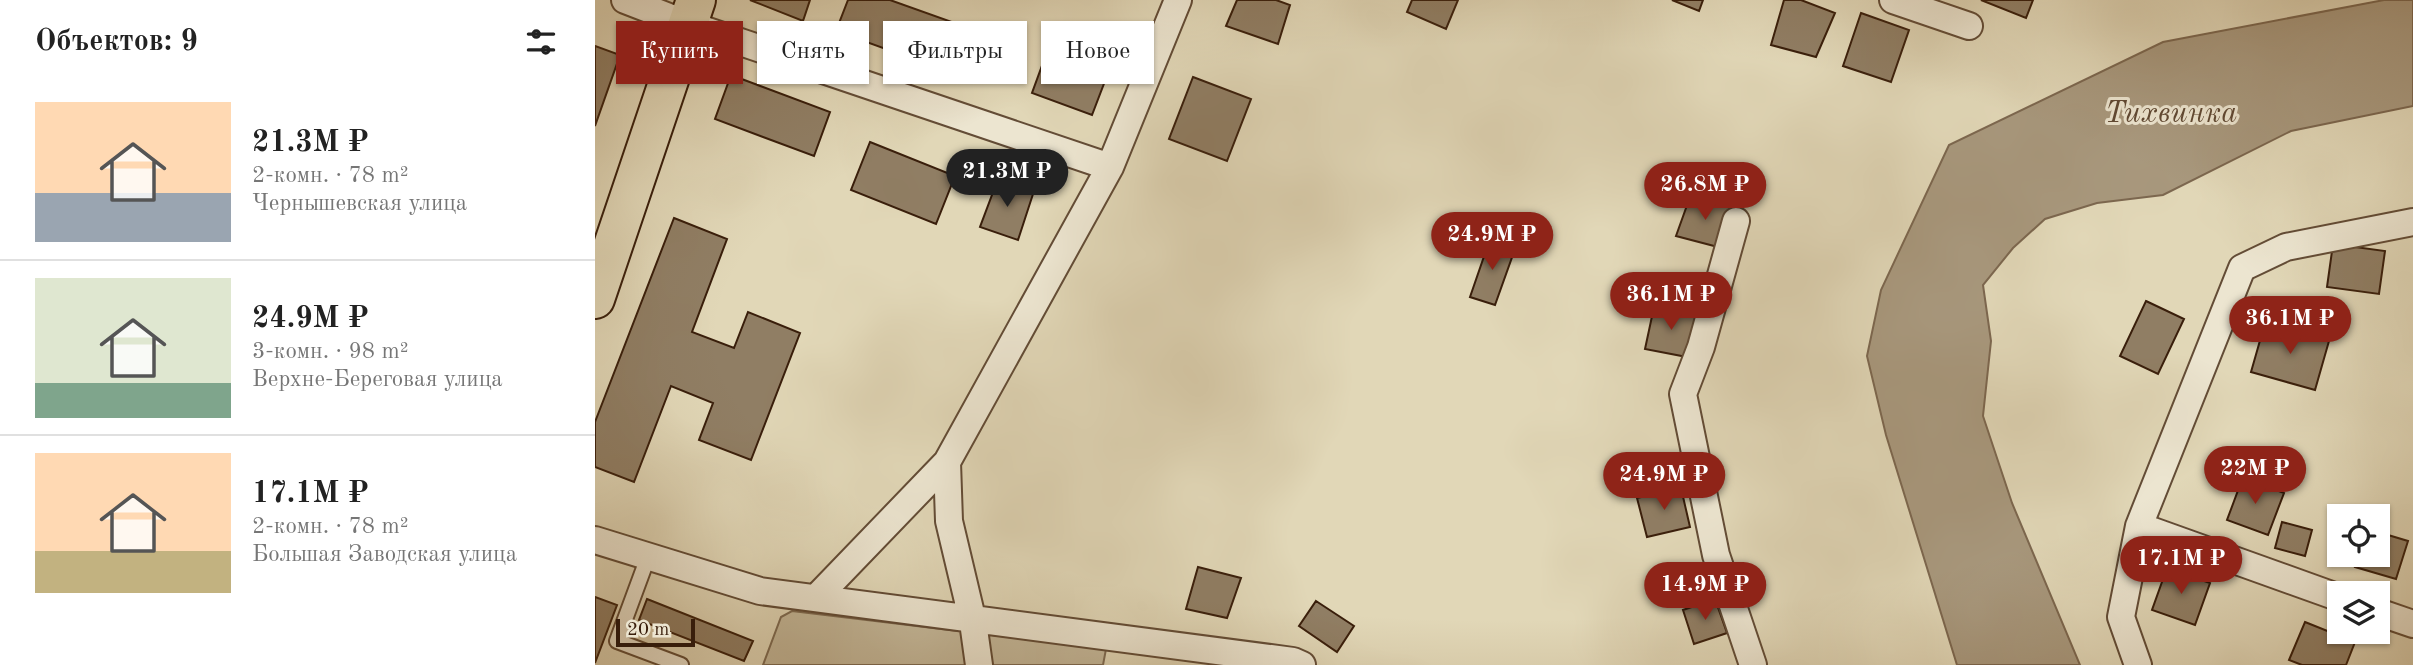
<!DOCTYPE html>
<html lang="ru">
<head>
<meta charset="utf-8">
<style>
	:root { --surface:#fff; --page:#f2f2f2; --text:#222; --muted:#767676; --line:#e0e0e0; --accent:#8f2418 }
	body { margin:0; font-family:"Old Standard TT",serif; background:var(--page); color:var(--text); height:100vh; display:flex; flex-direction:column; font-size:26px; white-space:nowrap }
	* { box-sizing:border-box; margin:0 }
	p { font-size:23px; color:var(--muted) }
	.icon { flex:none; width:38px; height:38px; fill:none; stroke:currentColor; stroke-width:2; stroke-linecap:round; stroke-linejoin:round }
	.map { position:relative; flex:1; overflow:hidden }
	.sheet { display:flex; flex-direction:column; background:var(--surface); width:595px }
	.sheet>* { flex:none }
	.banner { position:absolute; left:21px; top:21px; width:665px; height:63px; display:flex; gap:14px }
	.tools { position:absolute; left:1732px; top:504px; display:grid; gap:14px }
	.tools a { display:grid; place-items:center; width:63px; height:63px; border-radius:0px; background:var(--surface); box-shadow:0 2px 5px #0004; font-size:35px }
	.scale { position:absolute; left:21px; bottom:18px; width:79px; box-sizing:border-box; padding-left:7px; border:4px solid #391e0b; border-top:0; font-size:19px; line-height:24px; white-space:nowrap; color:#391e0b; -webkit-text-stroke:5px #ece5d0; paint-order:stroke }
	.price { position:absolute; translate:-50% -60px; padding:0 16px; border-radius:24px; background:var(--accent); color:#fff; font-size:23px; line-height:46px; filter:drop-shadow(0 2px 4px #0008) }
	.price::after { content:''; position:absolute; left:50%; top:42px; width:21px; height:16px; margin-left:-10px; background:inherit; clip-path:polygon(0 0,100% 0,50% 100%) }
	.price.active { background:#222; color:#fff }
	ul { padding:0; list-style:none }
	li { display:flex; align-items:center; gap:21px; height:175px; padding:0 35px }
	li+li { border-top:2px solid var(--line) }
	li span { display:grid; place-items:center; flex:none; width:196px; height:140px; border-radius:0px; color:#555 }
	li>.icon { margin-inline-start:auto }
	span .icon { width:84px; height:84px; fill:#fffc; stroke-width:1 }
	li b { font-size:30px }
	h2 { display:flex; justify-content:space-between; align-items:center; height:84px; padding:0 35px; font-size:30px }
	.pill { padding:0 24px; border-radius:0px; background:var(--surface); box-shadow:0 2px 5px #0004; font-size:24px; line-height:63px }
	.pill.active { background:var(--accent); color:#fff }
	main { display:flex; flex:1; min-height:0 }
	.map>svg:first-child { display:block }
	.green { fill:#c4b89a; stroke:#7e6b52; stroke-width:2 }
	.water { fill:#a8987d; stroke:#7c674f; stroke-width:2 }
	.building { fill:#907e64; stroke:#391e0b; stroke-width:2 }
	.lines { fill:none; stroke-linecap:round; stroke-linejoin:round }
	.lane-casing { stroke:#634c36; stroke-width:18 }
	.street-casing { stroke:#634c36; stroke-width:30 }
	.primary-casing { stroke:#391e0b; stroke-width:42 }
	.lane { stroke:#ece5d0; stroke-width:14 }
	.street { stroke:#ece5d0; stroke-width:26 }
	.primary { stroke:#e1d7b7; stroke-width:38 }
	.labels { text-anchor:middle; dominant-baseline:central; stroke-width:6; stroke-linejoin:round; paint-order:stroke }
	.water-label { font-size:30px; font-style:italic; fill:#604933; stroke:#ece5d0 }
</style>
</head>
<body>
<main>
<section class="sheet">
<h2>Объектов: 9<svg class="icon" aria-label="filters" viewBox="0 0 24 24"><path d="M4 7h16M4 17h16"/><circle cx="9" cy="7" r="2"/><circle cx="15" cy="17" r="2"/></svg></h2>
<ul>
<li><span style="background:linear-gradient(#ffd9b3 65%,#9aa5b1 0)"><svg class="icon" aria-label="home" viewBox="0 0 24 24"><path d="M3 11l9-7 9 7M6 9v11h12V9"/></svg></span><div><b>21.3M ₽</b><p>2-комн. · 78 m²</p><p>Чернышевская улица</p></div></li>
<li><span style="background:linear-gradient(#dfe7d0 75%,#7fa58c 0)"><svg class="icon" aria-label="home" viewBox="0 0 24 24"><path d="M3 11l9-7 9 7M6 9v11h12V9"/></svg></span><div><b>24.9M ₽</b><p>3-комн. · 98 m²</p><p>Верхне-Береговая улица</p></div></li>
<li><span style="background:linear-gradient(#ffd9b3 70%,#c2b280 0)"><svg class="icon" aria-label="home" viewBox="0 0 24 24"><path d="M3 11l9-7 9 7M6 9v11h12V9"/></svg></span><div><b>17.1M ₽</b><p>2-комн. · 78 m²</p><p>Большая Заводская улица</p></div></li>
</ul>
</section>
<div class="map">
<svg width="1818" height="665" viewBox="0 0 1818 665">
	<rect width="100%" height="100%" fill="#e1d7b7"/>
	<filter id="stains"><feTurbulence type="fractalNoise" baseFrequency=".00286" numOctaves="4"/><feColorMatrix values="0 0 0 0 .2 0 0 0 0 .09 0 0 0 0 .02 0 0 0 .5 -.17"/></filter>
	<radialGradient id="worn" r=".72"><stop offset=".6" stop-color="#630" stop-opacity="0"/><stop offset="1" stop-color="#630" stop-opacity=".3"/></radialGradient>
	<path class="green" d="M197,611L511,649L508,665H168L186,617Z"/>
	<path class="water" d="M1789,0H1818V106L1696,131L1568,195L1502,203L1450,219L1418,248L1388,285L1396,341L1388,416L1417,503L1485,665H1362L1291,435L1272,356L1286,290L1354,145L1568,42Z"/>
	<path class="building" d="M155,0H215L208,21Z
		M253,0H295L385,32L368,77L241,31Z
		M642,0H681L695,5L683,44L631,26Z
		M817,0H863L851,29L812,12Z
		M1077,0H1108L1104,11Z
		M1189,0H1206L1240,13L1221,57L1176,45Z
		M1386,0H1438L1431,18Z
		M1266,13L1314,30L1296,82L1248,66Z
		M0,46L25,55L0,126Z
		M452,52L513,73L497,115L437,93Z
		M136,75L235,112L219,156L120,119Z
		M598,77L656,99L632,161L574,139Z
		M275,142L360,176L341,224L256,190Z
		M403,179L439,191L423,240L385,227Z
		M1095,197L1139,208L1123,247L1081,236Z
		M79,218L132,239L97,332L139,348L153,312L205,333L156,460L104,440L118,403L76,386L39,482L0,467V422Z
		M895,239L920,249L900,305L875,297Z
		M1738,244L1790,251L1784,294L1732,287Z
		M1551,301L1589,319L1563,374L1525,356Z
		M1059,307L1103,318L1092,357L1050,349Z
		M1670,323L1734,341L1720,390L1656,372Z
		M1648,477L1689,493L1673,535L1632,520Z
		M1086,488L1095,527L1052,537L1042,498Z
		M1687,522L1717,530L1710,556L1680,548Z
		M1783,532L1813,541L1801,579L1760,567L1764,555H1783Z
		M603,567L646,578L632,618L591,609Z
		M1572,568L1615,583L1600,625L1557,610Z
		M0,597L22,605L0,663Z
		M52,599L158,641L149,661L44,620Z
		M1120,599L1132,633L1099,644L1088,610Z
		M721,601L759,626L742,652L704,626Z
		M1710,622L1760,642L1751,665H1707L1694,660Z"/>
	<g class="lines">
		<defs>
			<path id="lane" d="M53,557L22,641L86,665"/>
			<path id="street" d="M30,0L92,24L515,167
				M1298,0L1374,26
				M1141,221L1106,347L1088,394L1121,555L1158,665
				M352,462L354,521L378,622L384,665
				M1544,526L1745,598
				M0,540L165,591L698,661L707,665
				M222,597L352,462L515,167L583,0
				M1783,612L1818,624
				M1543,665L1526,617L1544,526L1647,268L1691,247L1818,222"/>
			<path id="primary" d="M0,299L101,0"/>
		</defs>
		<use href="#lane" class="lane-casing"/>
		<use href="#street" class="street-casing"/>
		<use href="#primary" class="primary-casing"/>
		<use href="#lane" class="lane"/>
		<use href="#street" class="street"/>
		<use href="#primary" class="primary"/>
	</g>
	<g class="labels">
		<g class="water-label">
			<text x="1576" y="114">Тихвинка</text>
		</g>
	</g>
	<rect width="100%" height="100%" filter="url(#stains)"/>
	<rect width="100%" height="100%" fill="url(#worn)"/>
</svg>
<div class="tools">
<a><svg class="icon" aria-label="locate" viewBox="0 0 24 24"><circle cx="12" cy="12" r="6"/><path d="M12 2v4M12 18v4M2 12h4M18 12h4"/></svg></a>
<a><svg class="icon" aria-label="layers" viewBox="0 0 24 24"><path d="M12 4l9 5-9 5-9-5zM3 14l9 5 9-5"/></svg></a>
</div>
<div class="scale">20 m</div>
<b class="price active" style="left:412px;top:209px">21.3M ₽</b>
<b class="price" style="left:1110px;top:222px">26.8M ₽</b>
<b class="price" style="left:897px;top:272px">24.9M ₽</b>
<b class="price" style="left:1076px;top:332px">36.1M ₽</b>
<b class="price" style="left:1695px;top:356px">36.1M ₽</b>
<b class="price" style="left:1660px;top:506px">22M ₽</b>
<b class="price" style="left:1069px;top:512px">24.9M ₽</b>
<b class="price" style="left:1586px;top:596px">17.1M ₽</b>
<b class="price" style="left:1110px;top:622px">14.9M ₽</b>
<div class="banner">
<a class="pill active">Купить</a>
<a class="pill">Снять</a>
<a class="pill">Фильтры</a>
<a class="pill">Новое</a>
</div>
</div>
</main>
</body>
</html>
